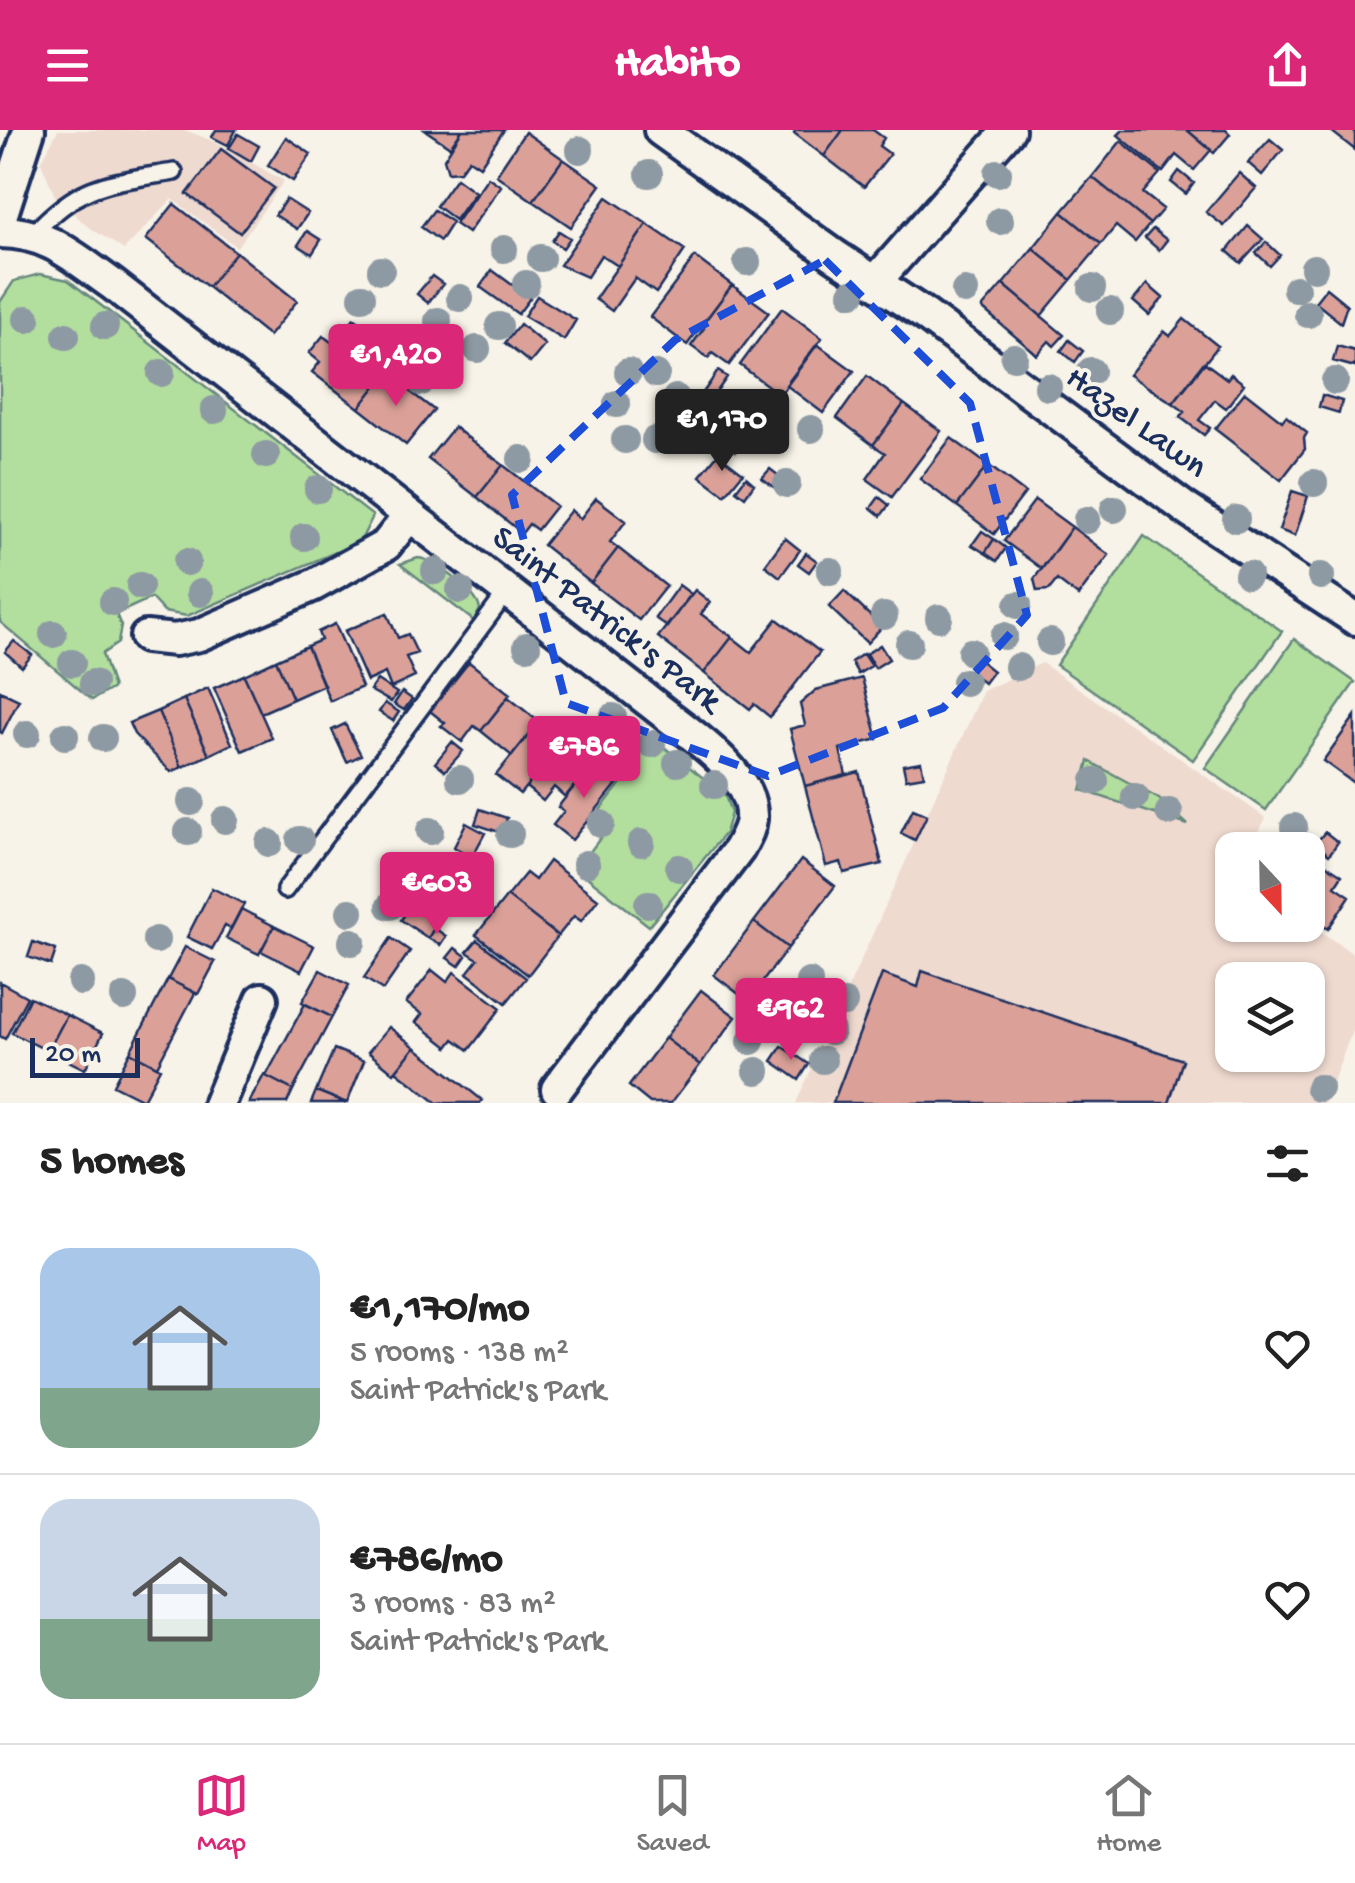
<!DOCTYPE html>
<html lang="en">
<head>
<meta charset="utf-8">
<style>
	:root { --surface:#fff; --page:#f2f2f2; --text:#222; --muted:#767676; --line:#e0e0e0; --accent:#db2777 }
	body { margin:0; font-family:"Gochi Hand",sans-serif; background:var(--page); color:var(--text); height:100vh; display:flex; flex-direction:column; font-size:38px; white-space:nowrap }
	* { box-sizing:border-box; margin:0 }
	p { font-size:32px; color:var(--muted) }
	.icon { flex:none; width:55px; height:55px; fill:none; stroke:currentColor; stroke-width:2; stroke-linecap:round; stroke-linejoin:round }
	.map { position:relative; height:973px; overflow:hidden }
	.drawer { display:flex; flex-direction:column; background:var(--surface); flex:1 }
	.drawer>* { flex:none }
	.needle { width:65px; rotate:158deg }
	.controls { position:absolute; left:1215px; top:702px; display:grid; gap:20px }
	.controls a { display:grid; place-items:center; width:110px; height:110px; border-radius:20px; background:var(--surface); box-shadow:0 2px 8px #0004; font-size:50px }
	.scale { position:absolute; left:30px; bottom:25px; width:110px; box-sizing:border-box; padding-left:10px; border:5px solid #1b2f5e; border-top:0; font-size:28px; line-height:35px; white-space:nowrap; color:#1b2f5e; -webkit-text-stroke:8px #f7f3e8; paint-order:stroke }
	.price { position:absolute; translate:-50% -85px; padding:0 22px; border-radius:10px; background:var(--accent); color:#fff; font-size:32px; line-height:65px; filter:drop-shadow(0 2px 5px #0008) }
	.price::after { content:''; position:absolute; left:50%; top:60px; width:30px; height:22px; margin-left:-15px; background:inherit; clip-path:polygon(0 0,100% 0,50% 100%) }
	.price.active { background:#222; color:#fff }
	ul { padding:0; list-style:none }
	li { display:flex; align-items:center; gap:30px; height:250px; padding:0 40px }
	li+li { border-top:2px solid var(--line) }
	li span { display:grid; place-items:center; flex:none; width:280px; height:200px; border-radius:30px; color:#555 }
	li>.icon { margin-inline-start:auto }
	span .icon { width:120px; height:120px; fill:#fffc; stroke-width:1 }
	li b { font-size:42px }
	h2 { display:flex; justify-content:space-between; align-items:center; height:120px; padding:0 40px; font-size:42px }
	header { display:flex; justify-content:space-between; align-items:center; height:130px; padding:0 40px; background:var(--accent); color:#fff; font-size:45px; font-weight:700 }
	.tab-bar { display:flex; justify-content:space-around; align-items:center; height:140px; border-top:2px solid var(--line); background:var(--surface); font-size:28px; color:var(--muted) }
	.tab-bar a { display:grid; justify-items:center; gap:5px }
	.tab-bar .active { color:var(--accent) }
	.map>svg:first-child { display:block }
	.built { fill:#efdad0; fill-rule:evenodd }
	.green { fill:#b2df9d; stroke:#66877e; stroke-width:2.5 }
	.building { fill:#dba199; stroke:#1b2f5e; stroke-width:2.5 }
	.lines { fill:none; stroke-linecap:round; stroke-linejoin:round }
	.lane-casing { stroke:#1b2f5e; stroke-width:22 }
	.street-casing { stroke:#1b2f5e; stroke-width:38 }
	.lane { stroke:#f7f3e8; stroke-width:15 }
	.street { stroke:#f7f3e8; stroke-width:30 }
	.tree { fill:#8e9aa3 }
	.marked { fill:none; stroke:#1d4ed8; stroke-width:8; stroke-dasharray:20 12; stroke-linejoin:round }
	.labels { text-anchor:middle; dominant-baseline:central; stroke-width:8; stroke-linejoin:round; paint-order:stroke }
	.street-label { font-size:35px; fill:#1b2f5e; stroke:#f7f3e8 }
</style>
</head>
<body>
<header><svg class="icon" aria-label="menu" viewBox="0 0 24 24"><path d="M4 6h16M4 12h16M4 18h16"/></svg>Habito<svg class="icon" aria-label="share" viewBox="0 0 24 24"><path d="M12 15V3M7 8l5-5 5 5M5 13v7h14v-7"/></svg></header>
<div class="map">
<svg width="1355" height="973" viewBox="0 0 1355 973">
	<rect width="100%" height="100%" fill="#f7f3e8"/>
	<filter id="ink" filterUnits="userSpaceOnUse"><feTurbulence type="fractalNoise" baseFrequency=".01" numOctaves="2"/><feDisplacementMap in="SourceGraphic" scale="20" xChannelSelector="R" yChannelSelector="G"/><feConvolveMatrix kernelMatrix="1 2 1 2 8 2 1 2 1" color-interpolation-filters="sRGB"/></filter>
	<g filter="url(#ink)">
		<path class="built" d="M58,0H185L215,12L284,51L237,117L172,69L124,120L86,95L55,66L41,32Z
			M1042,533L1266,688L1249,720H1232V795L1308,793L1355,825V893L1325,973H796L983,561ZM1232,850H1308V925H1232Z"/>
		<path class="green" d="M40,144L68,150L373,386L362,408L350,416L187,486L164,482L151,468L116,484L121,496L118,513L102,524L113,558L92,570L0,492V172L14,151Z
			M1144,406L1282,501L1193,630L1056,535Z
			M418,428C435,429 476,462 480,479L474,491L400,434Z
			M1294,509L1355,552L1266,680L1205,638Z
			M645,602L725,665L731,683L725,703L649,796L577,739L613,691L600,680L639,630L630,621Z
			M1089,631L1159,669L1188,695L1081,660Z"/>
		<path class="building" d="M216,0H236L228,15L212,7Z
			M425,0H462L450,17Z
			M462,0H504L480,36L469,29L460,41L448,42L444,29Z
			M796,0H843L824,26L794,3Z
			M843,0H873L884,8L879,16L890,24L864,57L824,26Z
			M1123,0H1187L1211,20L1194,40L1176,25L1163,42L1118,5Z
			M1187,0H1226L1230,4L1214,23Z
			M1355,0V20L1331,1L1332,0Z
			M525,2L563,29L533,71L496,45Z
			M238,4L259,16L251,31L229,18Z
			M286,7L311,24L293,51L268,35Z
			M1270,9L1283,20L1262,45L1248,33Z
			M1121,11L1160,43L1143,63L1163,79L1150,94L1092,47Z
			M221,19L274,58L240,103L187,64Z
			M563,29L601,55L571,97L533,71Z
			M1179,41L1194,53L1186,64L1171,52Z
			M1239,43L1256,58L1224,96L1206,82Z
			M488,47L501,56L468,103L455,94Z
			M1092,47L1150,94L1135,112L1116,96L1101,114L1062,82Z
			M456,48L475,62L455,90L436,76Z
			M607,67L647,94L618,136L601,125L587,147L560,135Z
			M286,69L308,83L297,99L275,85Z
			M174,74L236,122L208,157L146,109Z
			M434,80L452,92L440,111L421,97Z
			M1062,82L1101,114L1071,150L1033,118Z
			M647,94L685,120L656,163L635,148L612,181L595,169Z
			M1248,96L1263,109L1241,133L1227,121Z
			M1153,99L1167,110L1159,120L1145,108Z
			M307,101L321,110L312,124L298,115Z
			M559,101L570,108L563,118L552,111Z
			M1266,112L1280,125L1270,136L1256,123Z
			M1033,118L1071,150L1041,186L1003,154Z
			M236,122L297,171L269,206L208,157Z
			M695,127L732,155L687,215L650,187Z
			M492,140L530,168L518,184L480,157Z
			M432,146L443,154L428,173L417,164Z
			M1003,154L1064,205L1054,216L1049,211L1037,225L982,178Z
			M1147,154L1163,168L1149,185L1133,171Z
			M732,155L769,182L729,235L712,223L708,228L691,216L704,198L701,196Z
			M1326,158L1347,175L1341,193L1315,172Z
			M537,166L576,190L564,210L524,186Z
			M782,178L822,208L780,265L740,235Z
			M354,188L378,206L364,225L386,243L359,278L312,242L320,232L309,223L323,206L334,214Z
			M1184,189L1218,216L1173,273L1129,245L1164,201L1170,206Z
			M520,194L545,215L530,233L505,213Z
			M1069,210L1083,221L1075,232L1061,221Z
			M817,214L854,241L823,283L786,255Z
			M1337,216L1355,221V237L1333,231Z
			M1204,232L1227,249L1231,244L1244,254L1226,278L1215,270L1199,290L1210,298L1204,305L1180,287L1185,282L1173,273Z
			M718,241L727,247L709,273L700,267Z
			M386,243L434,280L406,315L359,278Z
			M867,246L904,274L873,315L837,288Z
			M1245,262L1282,291L1286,286L1307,303L1304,308L1305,319L1281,350L1215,299Z
			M1322,265L1342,271L1339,283L1319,277Z
			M904,274L941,301L892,367L867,349L885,323L873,315Z
			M716,283L747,307L736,321L705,297Z
			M454,297L503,335L477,367L428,329Z
			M951,308L988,335L957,376L920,349Z
			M718,324L743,343L725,365L700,346Z
			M503,335L556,376L537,400L529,394L522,403L477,367Z
			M988,335L1025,363L994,404L957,376Z
			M770,339L783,349L775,358L762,348Z
			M746,347L754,354L745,367L736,360Z
			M1292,361L1308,366L1295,406L1279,400Z
			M879,367L889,375L881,386L871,378Z
			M596,368L626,391L610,412L618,418L591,453L543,415L571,380L580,389Z
			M1035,370L1072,397L1042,439L1004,411Z
			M1072,397L1109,425L1078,466L1057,450L1049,460L1037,461L1034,449Z
			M982,401L994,409L985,423L972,415Z
			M785,408L800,420L780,447L765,435Z
			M994,409L1006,418L997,431L985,423Z
			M618,418L666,456L639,490L591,453Z
			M806,423L817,431L809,442L798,434Z
			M679,455L691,464L667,497L655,488Z
			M695,460L710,472L701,484L732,507L704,543L658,507Z
			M844,461L882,497L867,513L829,477Z
			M387,483L398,508L408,504L417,523L406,527L415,547L391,558L385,543L367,551L345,501Z
			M777,489L820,522L770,587L754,574L750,579L704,543L732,507L751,522Z
			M335,494L362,557L330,571L307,516L321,510L318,502Z
			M14,511L32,525L22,537L5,522Z
			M880,515L889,529L875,538L866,524Z
			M307,516L324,555L293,569L276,530Z
			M863,524L871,536L858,544L851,532Z
			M978,529L993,541L984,553L969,541Z
			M276,530L293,569L261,583L244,545Z
			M469,532L510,564L481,601L474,596L462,612L441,596L445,593L430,581Z
			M244,545L272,608L242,621L214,558Z
			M862,548L878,609L840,619L846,645L805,656L790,599L805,595L800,574L816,560Z
			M377,550L397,563L391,572L370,560Z
			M208,558L232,614L209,625L184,569Z
			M0,561L19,570L2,603L0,602Z
			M402,562L412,569L404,580L394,574Z
			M508,567L539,592L512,626L481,601Z
			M184,569L209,625L182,637L158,581Z
			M385,573L399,582L393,591L379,582Z
			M158,581L182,637L171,642L134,604L129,593Z
			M1355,586V654L1323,631Z
			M539,592L563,611L520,664L496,645Z
			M345,594L361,625L347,632L332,600Z
			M563,611L592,634L565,667L554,657L543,671L526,657Z
			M452,612L463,621L445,641L435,633Z
			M921,632L924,646L906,649L903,635Z
			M592,634L617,654L572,710L553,695L564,681L558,677Z
			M859,642L882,734L844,743L841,732L826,736L805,656Z
			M480,679L507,688L502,703L475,694Z
			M913,679L927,685L915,710L901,703Z
			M466,693L485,703L472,727L454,717Z
			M1325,702L1338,712L1329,725L1315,714Z
			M1316,728L1342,745L1335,756L1350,766L1328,799L1308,785V741Z
			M801,730L835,756L788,818L754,792Z
			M549,731L598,769L581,791L574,786L558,806L507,766L526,743L535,750Z
			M212,758L244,774L231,799L225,796L212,819L187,807Z
			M507,766L558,806L528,845L476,805Z
			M416,767L443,785L428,808L401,790Z
			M241,779L274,796L259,824L226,808Z
			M754,792L788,818L748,871L714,845Z
			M274,796L314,816L301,841L261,821Z
			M434,798L446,806L440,815L428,808Z
			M391,808L410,821L383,860L364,848Z
			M477,810L526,848L506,873L467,843L478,829L467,822Z
			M33,812L56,820L51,835L28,827Z
			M185,817L215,832L198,864L168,849Z
			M455,818L466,826L459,836L447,828Z
			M320,840L349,855L332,887L302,872Z
			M432,840L447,852L454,842L501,878L469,920L454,909L448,917L416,892L422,884L406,873Z
			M922,841L1183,930L1169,973H833L882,844L918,857Z
			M168,849L195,863L157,936L130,922Z
			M0,852L27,867L5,909L0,906Z
			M701,860L736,887L700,935L665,908Z
			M30,867L67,885L48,921L12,903Z
			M305,874L332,887L293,960L266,946Z
			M67,885L103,903L85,939L48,921Z
			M389,897L415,917L394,943L368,922Z
			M665,908L700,935L671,973H650L629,956Z
			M782,916L809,934L799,950L772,931Z
			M415,917L482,970L480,973H437L396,941Z
			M334,919L364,931L347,973L316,961Z
			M130,922L160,938L143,970L113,955Z
			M264,945L293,960L287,973H249Z
			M316,961L346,973H311Z"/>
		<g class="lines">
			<defs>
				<path id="lane" d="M33,104C81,52 108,53 174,42
					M285,760L507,462"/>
				<path id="street" d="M660,0L834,125L924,184L1185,378L1355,489
					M0,90L29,0
					M0,102C48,102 75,128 112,154L655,576C687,602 754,643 751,689C750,700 744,709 739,719L557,959
					M876,151L1009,0
					M146,507L175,510L199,505L314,455L386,415L409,386
					M219,973L262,869"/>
			</defs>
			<use href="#lane" class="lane-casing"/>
			<use href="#street" class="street-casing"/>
			<use href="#lane" class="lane"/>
			<use href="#street" class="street"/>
		</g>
		<g class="tree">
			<circle cx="580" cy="20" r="14"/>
			<circle cx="998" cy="43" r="14"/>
			<circle cx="649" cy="44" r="14"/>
			<circle cx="1000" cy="91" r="14"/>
			<circle cx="504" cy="119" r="14"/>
			<circle cx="541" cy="128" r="14"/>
			<circle cx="747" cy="132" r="14"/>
			<circle cx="1314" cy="138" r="14"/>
			<circle cx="381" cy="140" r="14"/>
			<circle cx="526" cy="154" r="14"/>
			<circle cx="1092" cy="158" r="14"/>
			<circle cx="1296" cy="159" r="14"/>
			<circle cx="965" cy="161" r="14"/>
			<circle cx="852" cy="163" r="14"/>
			<circle cx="362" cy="167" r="14"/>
			<circle cx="460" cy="168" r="14"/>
			<circle cx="1110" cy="181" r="14"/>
			<circle cx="1308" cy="184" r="14"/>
			<circle cx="27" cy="189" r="14"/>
			<circle cx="438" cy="191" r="14"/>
			<circle cx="105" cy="196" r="14"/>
			<circle cx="499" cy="196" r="14"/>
			<circle cx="66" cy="206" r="14"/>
			<circle cx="477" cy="219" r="14"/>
			<circle cx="1014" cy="227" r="14"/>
			<circle cx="1091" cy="241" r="14"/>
			<circle cx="628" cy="242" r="14"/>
			<circle cx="161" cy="243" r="14"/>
			<circle cx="656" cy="244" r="14"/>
			<circle cx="1335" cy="251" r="14"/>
			<circle cx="421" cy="252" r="14"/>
			<circle cx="1048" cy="257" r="14"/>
			<circle cx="676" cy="268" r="14"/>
			<circle cx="617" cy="274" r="14"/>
			<circle cx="214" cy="280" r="14"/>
			<circle cx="811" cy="299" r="14"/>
			<circle cx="625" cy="310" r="14"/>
			<circle cx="655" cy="310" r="14"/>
			<circle cx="266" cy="325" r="14"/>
			<circle cx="521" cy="329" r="14"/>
			<circle cx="1314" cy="353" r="14"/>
			<circle cx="787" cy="354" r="14"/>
			<circle cx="318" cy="359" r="14"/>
			<circle cx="1114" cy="379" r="14"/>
			<circle cx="1236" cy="389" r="14"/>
			<circle cx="1087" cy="390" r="14"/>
			<circle cx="304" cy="407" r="14"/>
			<circle cx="187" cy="432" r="14"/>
			<circle cx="435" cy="441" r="14"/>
			<circle cx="830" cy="441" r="14"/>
			<circle cx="1248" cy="445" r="14"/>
			<circle cx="1321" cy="446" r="14"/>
			<circle cx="140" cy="456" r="14"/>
			<circle cx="460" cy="460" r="14"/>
			<circle cx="200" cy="463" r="14"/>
			<circle cx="113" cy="472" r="14"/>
			<circle cx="1018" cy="475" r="14"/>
			<circle cx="884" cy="486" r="14"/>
			<circle cx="939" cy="488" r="14"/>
			<circle cx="53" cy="504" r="14"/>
			<circle cx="1004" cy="506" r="14"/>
			<circle cx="1050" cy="512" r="14"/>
			<circle cx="909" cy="514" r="14"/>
			<circle cx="527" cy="516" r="14"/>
			<circle cx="971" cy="522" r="14"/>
			<circle cx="72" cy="533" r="14"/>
			<circle cx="1018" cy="537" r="14"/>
			<circle cx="965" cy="552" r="14"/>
			<circle cx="93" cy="553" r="14"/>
			<circle cx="613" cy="587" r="14"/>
			<circle cx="27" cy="604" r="14"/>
			<circle cx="65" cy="606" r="14"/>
			<circle cx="103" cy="608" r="14"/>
			<circle cx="652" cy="614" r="14"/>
			<circle cx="677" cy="633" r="14"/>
			<circle cx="460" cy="649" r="14"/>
			<circle cx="1095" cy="651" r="14"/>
			<circle cx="714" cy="655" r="14"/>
			<circle cx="1135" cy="667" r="14"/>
			<circle cx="191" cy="672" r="14"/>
			<circle cx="1169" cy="682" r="14"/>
			<circle cx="225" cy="690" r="14"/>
			<circle cx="601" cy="694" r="14"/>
			<circle cx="1294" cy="697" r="14"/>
			<circle cx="430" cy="701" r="14"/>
			<circle cx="188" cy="702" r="14"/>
			<circle cx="510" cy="704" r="14"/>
			<circle cx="300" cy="710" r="14"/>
			<circle cx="269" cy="713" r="14"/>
			<circle cx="641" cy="713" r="14"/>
			<circle cx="586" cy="734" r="14"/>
			<circle cx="679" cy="738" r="14"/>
			<circle cx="403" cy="739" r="14"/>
			<circle cx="444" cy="740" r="14"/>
			<circle cx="648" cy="774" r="14"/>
			<circle cx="390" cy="776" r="14"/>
			<circle cx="350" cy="782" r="14"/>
			<circle cx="156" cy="810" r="14"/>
			<circle cx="352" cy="812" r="14"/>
			<circle cx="81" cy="852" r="14"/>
			<circle cx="809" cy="852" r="14"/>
			<circle cx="124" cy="867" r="14"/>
			<circle cx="844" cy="873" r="14"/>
			<circle cx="831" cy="901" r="14"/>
			<circle cx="751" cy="911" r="14"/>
			<circle cx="823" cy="930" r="14"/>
			<circle cx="757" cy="941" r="14"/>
			<circle cx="1319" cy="958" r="14"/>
		</g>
	</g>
	<path class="marked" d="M825,130L970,273L1027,485L943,578L768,646L566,573L512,365L675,210Z"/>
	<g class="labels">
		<g class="street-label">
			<text transform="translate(1135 294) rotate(36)">Hazel Lawn</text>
			<text transform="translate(605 491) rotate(38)">Saint Patrick's Park</text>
		</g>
	</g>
</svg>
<div class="controls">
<a><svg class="needle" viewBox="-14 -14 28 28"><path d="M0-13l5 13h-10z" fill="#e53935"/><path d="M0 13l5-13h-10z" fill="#767676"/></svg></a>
<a><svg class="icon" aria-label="layers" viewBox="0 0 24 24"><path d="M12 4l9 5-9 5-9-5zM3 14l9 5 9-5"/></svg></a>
</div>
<div class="scale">20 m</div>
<b class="price" style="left:396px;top:279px">€1,420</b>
<b class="price active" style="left:722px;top:344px">€1,170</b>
<b class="price" style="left:584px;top:671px">€786</b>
<b class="price" style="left:437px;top:807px">€603</b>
<b class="price" style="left:791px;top:933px">€962</b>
</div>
<section class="drawer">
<h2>5 homes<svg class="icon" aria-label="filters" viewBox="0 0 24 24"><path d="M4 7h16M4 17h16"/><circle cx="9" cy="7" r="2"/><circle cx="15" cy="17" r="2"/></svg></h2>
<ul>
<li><span style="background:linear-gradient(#a9c7e8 70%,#7fa58c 0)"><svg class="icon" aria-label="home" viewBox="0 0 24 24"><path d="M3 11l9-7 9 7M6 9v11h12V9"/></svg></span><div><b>€1,170/mo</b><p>5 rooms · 138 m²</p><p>Saint Patrick's Park</p></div><svg class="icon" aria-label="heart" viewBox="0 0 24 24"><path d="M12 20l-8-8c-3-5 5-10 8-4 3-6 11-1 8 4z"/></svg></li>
<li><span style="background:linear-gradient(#c9d6e8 60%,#7fa58c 0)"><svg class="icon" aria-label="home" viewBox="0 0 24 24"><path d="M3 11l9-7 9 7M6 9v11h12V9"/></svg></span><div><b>€786/mo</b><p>3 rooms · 83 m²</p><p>Saint Patrick's Park</p></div><svg class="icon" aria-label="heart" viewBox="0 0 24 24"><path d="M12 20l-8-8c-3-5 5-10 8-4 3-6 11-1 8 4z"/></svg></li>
</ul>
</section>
<nav class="tab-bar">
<a class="active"><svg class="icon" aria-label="map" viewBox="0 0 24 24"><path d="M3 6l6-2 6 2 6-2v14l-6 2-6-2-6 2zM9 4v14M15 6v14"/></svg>Map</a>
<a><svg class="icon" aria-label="saved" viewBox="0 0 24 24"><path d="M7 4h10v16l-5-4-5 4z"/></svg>Saved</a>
<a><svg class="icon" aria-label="home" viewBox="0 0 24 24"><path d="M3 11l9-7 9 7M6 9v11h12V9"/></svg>Home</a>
</nav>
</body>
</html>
